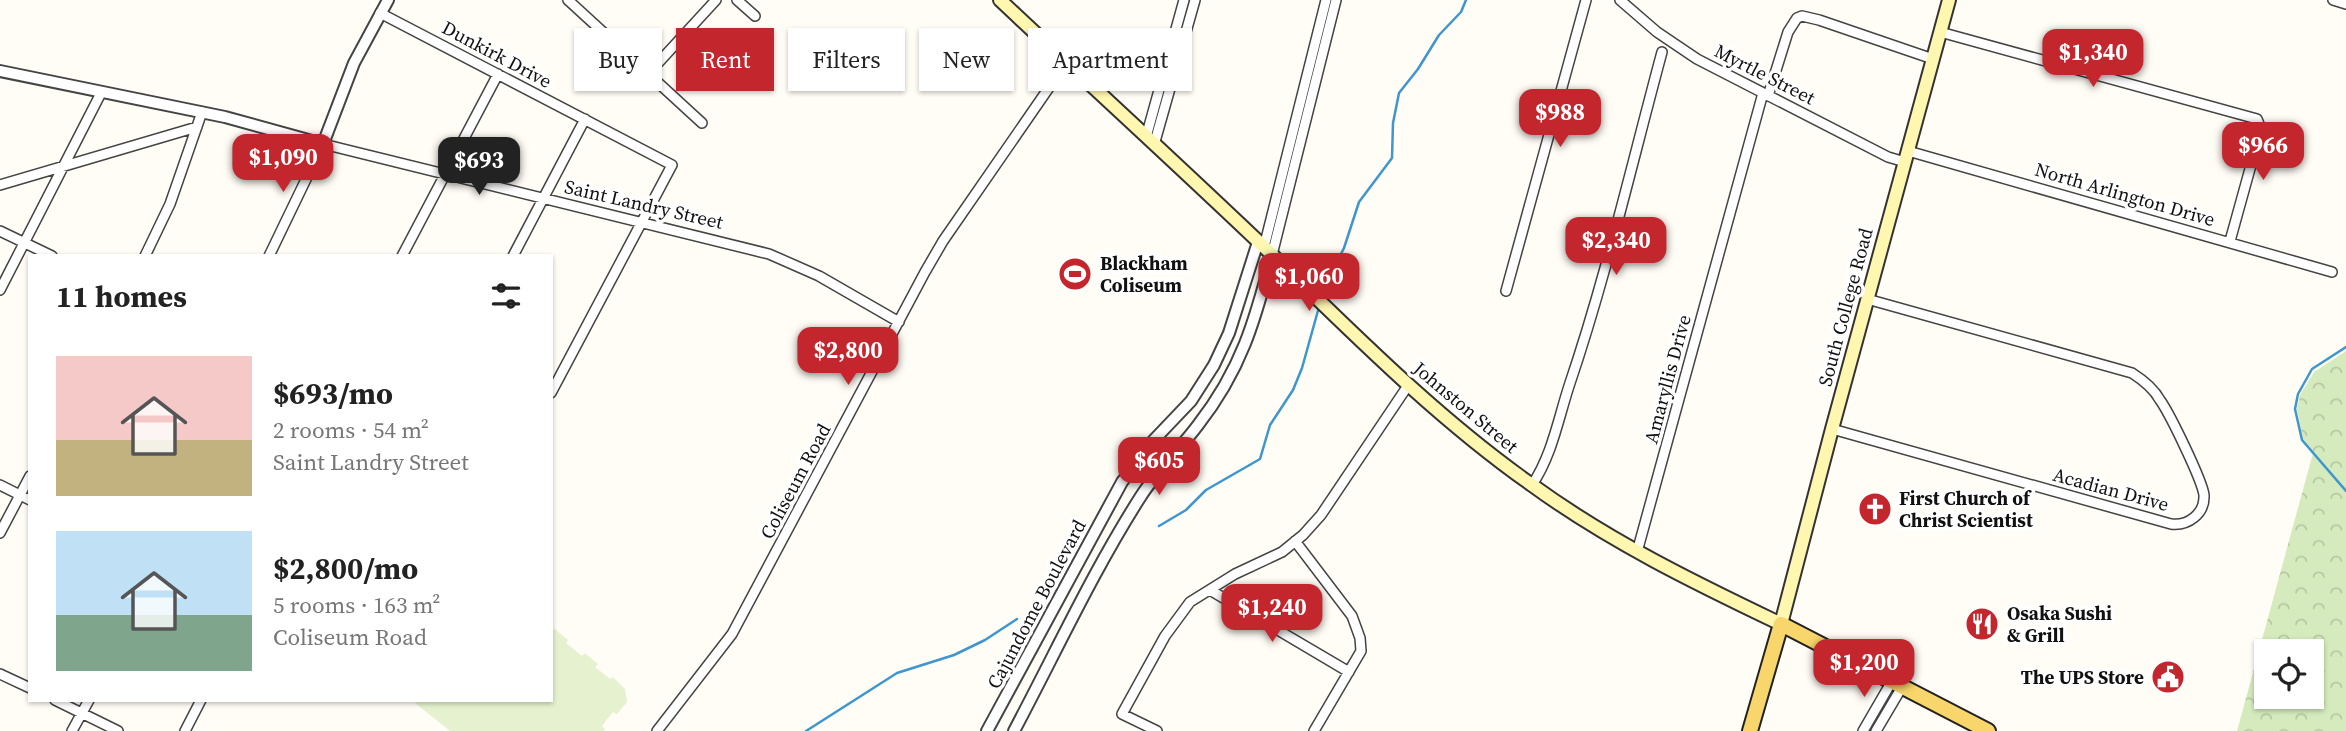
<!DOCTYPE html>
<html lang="en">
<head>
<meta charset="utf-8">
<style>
	:root { --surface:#fff; --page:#f6f6f6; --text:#222; --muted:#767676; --accent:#c4262e }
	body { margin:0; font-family:"Source Serif 4",serif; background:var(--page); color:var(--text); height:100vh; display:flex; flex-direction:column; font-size:26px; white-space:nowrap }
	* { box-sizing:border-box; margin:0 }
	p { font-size:23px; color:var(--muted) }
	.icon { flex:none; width:38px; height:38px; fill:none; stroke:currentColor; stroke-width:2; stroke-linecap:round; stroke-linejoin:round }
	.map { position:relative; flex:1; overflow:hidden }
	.side { position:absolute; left:28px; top:254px; width:525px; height:448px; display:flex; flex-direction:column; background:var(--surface); border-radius:0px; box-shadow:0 2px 5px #0004 }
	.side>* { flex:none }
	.guide { position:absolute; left:574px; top:28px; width:665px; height:63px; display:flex; gap:14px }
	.buttons { position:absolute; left:2254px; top:639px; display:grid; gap:14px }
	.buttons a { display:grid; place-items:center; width:70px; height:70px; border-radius:0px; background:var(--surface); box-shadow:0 2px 5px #0004; font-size:35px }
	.price { position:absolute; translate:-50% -60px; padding:0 16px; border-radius:14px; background:var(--accent); color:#fff; font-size:23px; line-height:46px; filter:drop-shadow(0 2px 4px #0008) }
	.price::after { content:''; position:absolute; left:50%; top:42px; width:21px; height:16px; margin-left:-10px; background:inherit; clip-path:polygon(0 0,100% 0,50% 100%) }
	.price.active { background:#222; color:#fff }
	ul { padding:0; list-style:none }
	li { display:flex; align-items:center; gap:21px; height:175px; padding:0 28px }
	li span { display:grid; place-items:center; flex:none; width:196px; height:140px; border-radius:0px; color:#555 }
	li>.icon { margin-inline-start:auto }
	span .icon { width:84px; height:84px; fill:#fffc; stroke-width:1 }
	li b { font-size:30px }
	h2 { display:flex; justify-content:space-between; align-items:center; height:84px; padding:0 28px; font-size:30px }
	.chip { padding:0 24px; border-radius:0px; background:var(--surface); box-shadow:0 2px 5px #0004; font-size:24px; line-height:63px }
	.chip.active { background:var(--accent); color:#fff }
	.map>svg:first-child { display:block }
	.park { fill:url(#park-crowns); fill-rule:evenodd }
	.pitch { fill:#e6f2cf }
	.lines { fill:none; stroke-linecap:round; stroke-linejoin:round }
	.stream { stroke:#3f96cf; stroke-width:2.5 }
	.minor-casing { stroke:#444; stroke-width:12 }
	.tertiary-casing { stroke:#444; stroke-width:14 }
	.secondary-casing { stroke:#333; stroke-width:16 }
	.primary-casing { stroke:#222; stroke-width:18 }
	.minor { stroke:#fff; stroke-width:9 }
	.tertiary { stroke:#fff; stroke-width:10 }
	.secondary { stroke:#fff6b0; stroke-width:12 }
	.primary { stroke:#f9d66b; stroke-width:14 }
	.labels { text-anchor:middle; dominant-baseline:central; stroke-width:7; stroke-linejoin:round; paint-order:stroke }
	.street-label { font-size:19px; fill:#111; stroke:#fff }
	.poi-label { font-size:19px; font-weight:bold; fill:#111; stroke:#fff; text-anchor:start }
</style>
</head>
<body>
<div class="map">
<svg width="2346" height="731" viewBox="0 0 2346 731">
	<defs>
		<pattern id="park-crowns" width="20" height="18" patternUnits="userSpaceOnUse" patternTransform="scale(1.75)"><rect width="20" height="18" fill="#d5ebbd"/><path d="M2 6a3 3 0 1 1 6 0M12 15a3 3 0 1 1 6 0" fill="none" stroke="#b6c8a1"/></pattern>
	</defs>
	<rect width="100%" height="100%" fill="#fffdf5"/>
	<path class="park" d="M2346,351V731H2237L2313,453L2303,439L2297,409L2300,395L2314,372ZM2266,651H2312V696H2266Z"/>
	<path class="pitch" d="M555,629L568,640L566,643L582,656L585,653L598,664L595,667L610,679L613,677L625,689L627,702L617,714L613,712L602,726L605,729L603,731H450L415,703L418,700H551V631Z"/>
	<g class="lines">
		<path class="stream" d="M1321,297L1324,287L1344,248L1359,202L1392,158L1393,123L1399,93L1418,69L1439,35L1461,12L1466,0
			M2346,347L2312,369L2298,394L2295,409L2302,440L2346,491
			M1159,526L1186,510L1206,490L1260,459L1270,425L1293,390L1302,368L1319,307
			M806,731L897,673L954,655L985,640L1017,619"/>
		<defs>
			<path id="minor" d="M568,0L702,123
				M737,0L755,16
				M1620,0L1657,32L1697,59L1888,157L1905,162
				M2333,0L2346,4
				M380,13L672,165L551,393
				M1940,32L2257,119L2261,129L2230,241
				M648,74L716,0
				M1768,96L1788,32L1797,18L1802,16L1819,20L1933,59
				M1146,137L1184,0
				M1154,145L1195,0
				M1908,151L2332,272
				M0,185L197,127
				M0,231L52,256
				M1264,247L1326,0
				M1272,255L1336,0
				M145,256L170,204L202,112
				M269,256L323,144L769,254L819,276L899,322
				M402,256L498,74
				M513,256L585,119
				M0,290L101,93
				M1506,291L1586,0
				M1832,429L2171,524C2188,526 2205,514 2204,495C2202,480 2170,414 2160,400C2154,389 2143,380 2132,373L1867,299
				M0,485L30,500
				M1532,485C1552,455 1558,420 1569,386C1606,277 1632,163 1662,52
				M0,533L30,476
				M1295,541L1352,616L1360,638L1361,651L1314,731
				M1637,552L1763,93
				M1210,590L1349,672
				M0,674L30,688
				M55,700L118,731
				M72,731L89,700
				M185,731L201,700
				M657,731L732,634L925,272L943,241L1066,63
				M1157,731L1122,714L1165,636L1190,602L1235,574L1282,552L1303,535L1321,515L1409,384
				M1863,731L1892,681
				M1876,731L1902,687"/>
			<path id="tertiary" d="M0,71L225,117L323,144L354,63L388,0
				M987,731L1122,482L1151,443L1191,401L1214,365L1229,333L1258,242
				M1014,731C1056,652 1093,571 1141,496C1158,470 1180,449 1198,425C1241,370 1255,321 1272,255"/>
			<path id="secondary" d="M1000,0C1087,82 1176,163 1263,246C1349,329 1434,416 1532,485C1609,541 1695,583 1781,624L1832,429L1949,0"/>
			<path id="primary" d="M1750,731L1781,624L1988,731"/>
		</defs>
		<use href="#minor" class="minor-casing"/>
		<use href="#tertiary" class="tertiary-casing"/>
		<use href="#secondary" class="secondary-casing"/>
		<use href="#primary" class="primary-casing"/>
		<use href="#minor" class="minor"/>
		<use href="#tertiary" class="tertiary"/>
		<use href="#secondary" class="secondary"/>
		<use href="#primary" class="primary"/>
	</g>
	<defs>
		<symbol id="stadium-disc" viewBox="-11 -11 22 22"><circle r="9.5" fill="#c4262e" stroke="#fff"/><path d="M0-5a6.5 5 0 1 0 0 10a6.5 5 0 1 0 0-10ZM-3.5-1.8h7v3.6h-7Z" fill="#fff"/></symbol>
		<symbol id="church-disc" viewBox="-11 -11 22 22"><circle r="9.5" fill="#c4262e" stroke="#fff"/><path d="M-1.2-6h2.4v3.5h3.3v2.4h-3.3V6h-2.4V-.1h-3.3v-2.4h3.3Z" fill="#fff"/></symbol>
		<symbol id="restaurant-disc" viewBox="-11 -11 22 22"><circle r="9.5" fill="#c4262e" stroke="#fff"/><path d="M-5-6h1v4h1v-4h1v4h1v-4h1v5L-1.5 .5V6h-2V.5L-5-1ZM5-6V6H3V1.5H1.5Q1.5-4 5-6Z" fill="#fff"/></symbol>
		<symbol id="civic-disc" viewBox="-11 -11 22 22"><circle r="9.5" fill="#c4262e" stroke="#fff"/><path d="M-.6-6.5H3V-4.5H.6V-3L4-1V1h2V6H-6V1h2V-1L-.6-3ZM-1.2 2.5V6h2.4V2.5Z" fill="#fff"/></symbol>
	</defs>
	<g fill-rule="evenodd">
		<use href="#stadium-disc" x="1056" y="255" width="38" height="38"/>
		<use href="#church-disc" x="1856" y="490" width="38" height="38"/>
		<use href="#restaurant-disc" x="1963" y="605" width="38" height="38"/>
		<use href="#civic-disc" x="2149" y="658" width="38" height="38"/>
	</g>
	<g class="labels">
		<g class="street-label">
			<text transform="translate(497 54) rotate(28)">Dunkirk Drive</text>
			<text transform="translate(1765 74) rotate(27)">Myrtle Street</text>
			<text transform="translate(2125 194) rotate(16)">North Arlington Drive</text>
			<text transform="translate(644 204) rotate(13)">Saint Landry Street</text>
			<text transform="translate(1845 307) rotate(-75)">South College Road</text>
			<text transform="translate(1667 379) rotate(-75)">Amaryllis Drive</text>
			<text transform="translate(1466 407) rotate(40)">Johnston Street</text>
			<text transform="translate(795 481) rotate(-62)">Coliseum Road</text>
			<text transform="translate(2111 489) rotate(15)">Acadian Drive</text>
			<text transform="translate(1036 604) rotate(-62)">Cajundome Boulevard</text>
		</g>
		<g class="poi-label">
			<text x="1100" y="263">Blackham<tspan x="1100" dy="22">Coliseum</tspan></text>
			<text x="1899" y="498">First Church of<tspan x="1899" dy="22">Christ Scientist</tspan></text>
			<text x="2007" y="613">Osaka Sushi<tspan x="2007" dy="22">&amp; Grill</tspan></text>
			<text x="2144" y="677" text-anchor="end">The UPS Store</text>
		</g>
	</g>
</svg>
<div class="buttons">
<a><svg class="icon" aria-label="locate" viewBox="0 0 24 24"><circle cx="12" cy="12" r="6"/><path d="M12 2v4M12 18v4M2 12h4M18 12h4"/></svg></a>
</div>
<b class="price" style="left:2093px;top:89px">$1,340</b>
<b class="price" style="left:1560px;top:149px">$988</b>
<b class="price" style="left:2263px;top:182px">$966</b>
<b class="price" style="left:283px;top:194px">$1,090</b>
<b class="price active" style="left:479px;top:197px">$693</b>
<b class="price" style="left:1616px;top:277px">$2,340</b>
<b class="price" style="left:1309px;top:313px">$1,060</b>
<b class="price" style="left:848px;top:387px">$2,800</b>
<b class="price" style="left:1159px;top:497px">$605</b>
<b class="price" style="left:1272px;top:644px">$1,240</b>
<b class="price" style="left:1864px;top:699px">$1,200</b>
<div class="guide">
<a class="chip">Buy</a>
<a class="chip active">Rent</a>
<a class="chip">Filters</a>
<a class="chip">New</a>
<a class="chip">Apartment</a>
</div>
<section class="side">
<h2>11 homes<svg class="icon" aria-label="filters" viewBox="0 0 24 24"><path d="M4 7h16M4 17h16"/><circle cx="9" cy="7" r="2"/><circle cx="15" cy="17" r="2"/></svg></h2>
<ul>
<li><span style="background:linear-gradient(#f6c9c9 60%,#c2b280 0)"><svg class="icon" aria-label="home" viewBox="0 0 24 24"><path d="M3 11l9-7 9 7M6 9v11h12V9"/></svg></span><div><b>$693/mo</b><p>2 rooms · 54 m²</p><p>Saint Landry Street</p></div></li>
<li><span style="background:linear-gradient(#bfe0f5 60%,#7fa58c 0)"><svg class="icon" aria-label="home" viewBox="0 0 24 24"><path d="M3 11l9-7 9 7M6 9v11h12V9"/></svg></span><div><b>$2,800/mo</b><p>5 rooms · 163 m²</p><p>Coliseum Road</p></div></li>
</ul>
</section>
</div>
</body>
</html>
